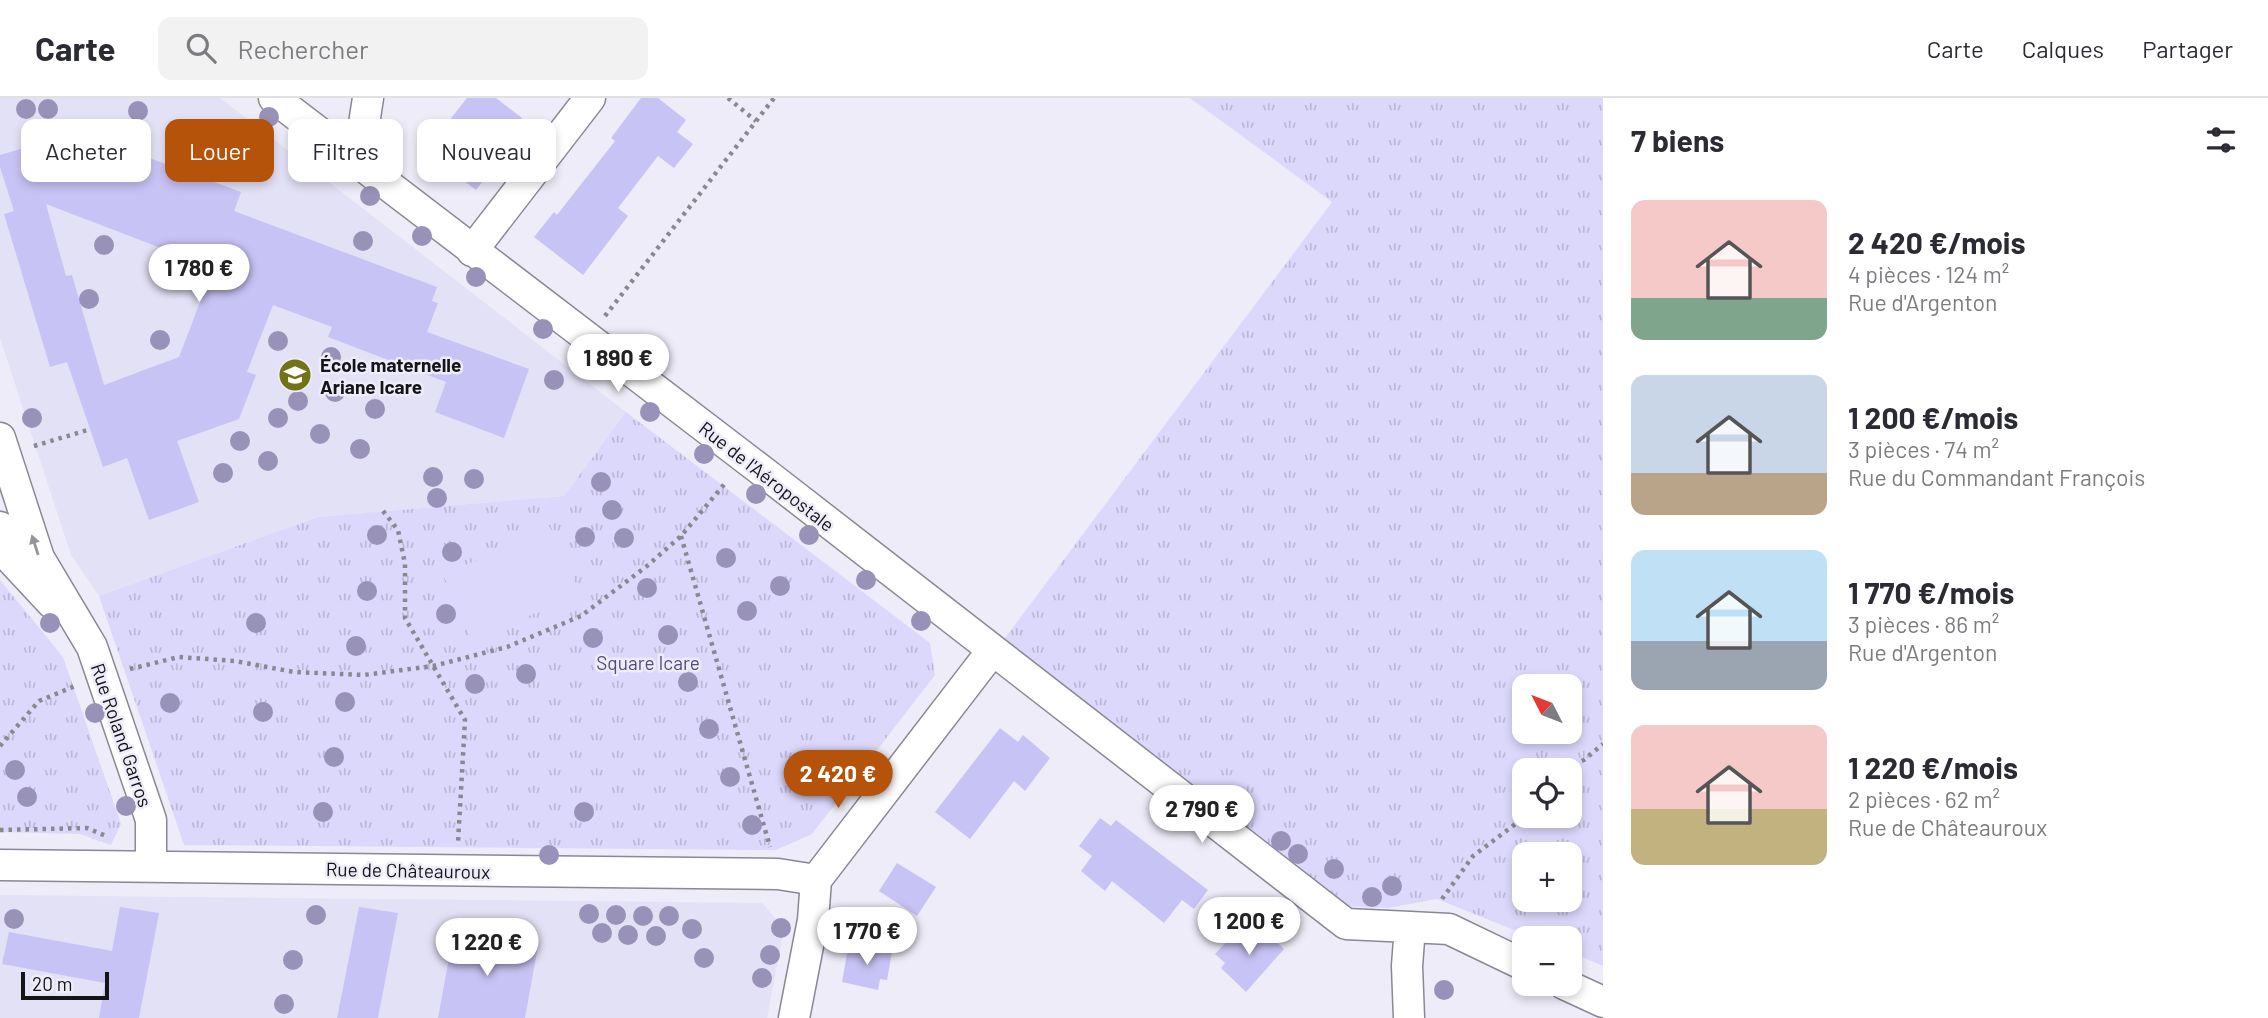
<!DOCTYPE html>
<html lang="fr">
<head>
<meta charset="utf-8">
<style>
	:root { --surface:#fff; --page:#f2f2f3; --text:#2b2b33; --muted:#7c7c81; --line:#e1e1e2; --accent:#b45309 }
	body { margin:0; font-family:Barlow,sans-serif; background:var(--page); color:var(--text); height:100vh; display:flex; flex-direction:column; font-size:26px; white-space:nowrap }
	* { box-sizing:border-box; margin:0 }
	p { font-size:23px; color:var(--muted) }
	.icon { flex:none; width:38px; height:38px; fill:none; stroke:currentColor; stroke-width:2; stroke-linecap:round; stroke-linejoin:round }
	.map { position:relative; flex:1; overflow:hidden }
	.details { display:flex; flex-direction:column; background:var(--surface); width:665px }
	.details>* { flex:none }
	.banner { position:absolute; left:21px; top:21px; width:665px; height:63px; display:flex; gap:14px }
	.needle { width:46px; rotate:312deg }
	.tools { position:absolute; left:1512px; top:576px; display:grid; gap:14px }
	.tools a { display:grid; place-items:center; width:70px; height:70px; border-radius:14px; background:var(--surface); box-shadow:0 4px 10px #0003; font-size:35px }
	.scale { position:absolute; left:21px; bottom:18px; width:88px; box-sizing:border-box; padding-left:7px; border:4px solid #141317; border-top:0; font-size:19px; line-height:24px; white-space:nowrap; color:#141317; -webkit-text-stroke:5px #edecf8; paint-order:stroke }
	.price { position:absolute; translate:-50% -60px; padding:0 16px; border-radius:24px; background:#fff; color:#222; font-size:23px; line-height:46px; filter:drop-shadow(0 2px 4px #0008) }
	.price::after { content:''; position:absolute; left:50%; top:42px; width:21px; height:16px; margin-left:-10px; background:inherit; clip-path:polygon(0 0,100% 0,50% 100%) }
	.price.selected { background:var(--accent); color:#fff }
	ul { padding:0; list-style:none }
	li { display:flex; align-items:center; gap:21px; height:175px; padding:0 28px }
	li span { display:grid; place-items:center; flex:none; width:196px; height:140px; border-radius:14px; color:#555 }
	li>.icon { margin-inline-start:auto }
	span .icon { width:84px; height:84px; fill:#fffc; stroke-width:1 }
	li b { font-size:30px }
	h2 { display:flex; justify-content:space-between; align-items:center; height:84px; padding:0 28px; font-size:30px }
	.tag { padding:0 24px; border-radius:14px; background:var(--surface); box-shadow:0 4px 10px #0003; font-size:24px; line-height:63px }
	.tag.selected { background:var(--accent); color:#fff }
	header { display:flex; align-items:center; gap:42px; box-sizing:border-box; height:98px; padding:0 35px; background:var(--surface); border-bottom:2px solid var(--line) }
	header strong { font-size:33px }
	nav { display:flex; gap:38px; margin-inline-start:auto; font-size:24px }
	.search { width:490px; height:63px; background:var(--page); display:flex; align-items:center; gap:18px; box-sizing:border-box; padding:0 24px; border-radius:14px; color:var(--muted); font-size:26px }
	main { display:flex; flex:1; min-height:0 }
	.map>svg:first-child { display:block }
	.built { fill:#e3e1f5 }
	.grass { fill:url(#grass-tufts); fill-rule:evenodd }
	.pitch { fill:#dbd8fc }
	.building { fill:#c8c3f5; fill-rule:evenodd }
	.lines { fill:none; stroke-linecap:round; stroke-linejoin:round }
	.minor-casing { stroke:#898893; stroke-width:33 }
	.path { stroke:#898890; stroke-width:4.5; stroke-dasharray:3.5 5; stroke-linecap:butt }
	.minor { stroke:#fff; stroke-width:30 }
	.tree { fill:#9892b9 }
	.oneway { fill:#959597 }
	.labels { text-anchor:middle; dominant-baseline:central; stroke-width:5; stroke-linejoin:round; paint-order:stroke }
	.poi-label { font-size:19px; font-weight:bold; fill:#141317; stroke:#edecf8; text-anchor:start }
	.street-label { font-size:19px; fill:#141317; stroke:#edecf8 }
	.park-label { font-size:19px; fill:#534986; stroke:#edecf8 }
</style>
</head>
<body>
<header>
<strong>Carte</strong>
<div class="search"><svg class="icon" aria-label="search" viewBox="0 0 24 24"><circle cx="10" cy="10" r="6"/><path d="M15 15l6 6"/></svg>Rechercher</div>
<nav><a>Carte</a><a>Calques</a><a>Partager</a></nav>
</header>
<main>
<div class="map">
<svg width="1603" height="920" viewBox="0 0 1603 920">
	<defs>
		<pattern id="grass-tufts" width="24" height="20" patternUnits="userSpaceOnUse" patternTransform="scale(1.75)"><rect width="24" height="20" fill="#dbd8fc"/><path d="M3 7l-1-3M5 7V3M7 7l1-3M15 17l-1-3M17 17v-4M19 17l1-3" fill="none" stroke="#bbb8d7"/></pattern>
	</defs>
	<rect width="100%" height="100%" fill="#edecf8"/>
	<path class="built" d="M0,0H220L626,314L564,398L318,419L99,498L71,457L0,240Z
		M0,797L762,805L784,830L767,920H0Z"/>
	<path class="grass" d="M1190,0H1603V868L1570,854V840H1534L1437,801L1388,810L1338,808L1005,540L1332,104ZM1524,588H1570V634H1524ZM1524,672H1570V718H1524ZM1524,756H1570V802H1524Z
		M626,314L930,545L935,577L812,736L776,752L184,747L99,498L318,419L564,398Z
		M0,482L63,559L121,726L111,747L80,736L0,734Z"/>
	<path class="pitch" d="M550,429L580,495L473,543L443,477Z"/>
	<path class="building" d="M467,0H496L522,20L507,39L513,44L476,92L436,62L448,47L437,38Z
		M641,0H658L686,22L677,34L693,46L674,70L658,58L618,110L628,118L583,177L534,139L554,114L557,117L582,85L615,43L611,40Z
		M80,27L111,38L109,45L241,94L234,113L437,189L432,203L438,205L427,234L529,271L504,340L435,314L446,284L328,239L332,229L273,207L247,274L256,277L239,321L177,343L199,404L149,422L127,360L103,369L67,264L50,269L4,116L14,113L0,69V57L48,43L46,38ZM46,106L213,170L179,259L104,287L72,177L66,178Z
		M1000,630L1018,644L1023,637L1050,660L1025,693L1014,683L970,741L935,714Z
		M1100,720L1111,728L1116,722L1208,792L1194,811L1182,802L1164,825L1112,783L1105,793L1081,773L1092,758L1079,748Z
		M897,765L936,789L917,818L879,793Z
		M120,809L159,815L139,920H99L105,885L2,866L9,834L112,853Z
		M359,809L398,815L378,920H337Z
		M1260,828L1284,851L1246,894L1221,870L1225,865L1215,856L1234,836L1244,845Z
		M454,833L538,848L525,920H438Z
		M861,847L892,854L887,882L880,881L878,892L842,884L848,850L860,853Z"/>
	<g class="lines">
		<defs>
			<path id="minor" d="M274,0L770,379L1346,826L1410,829L1407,868L1409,920
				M358,65L368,0
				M472,153L590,0
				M0,340L39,460L92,549L151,722V768
				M0,429L11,461L52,505
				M0,767L778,776L816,782
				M1410,829L1449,831L1524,867
				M1564,886L1603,904
				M794,920L813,822L816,782L992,553"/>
		</defs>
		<use href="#minor" class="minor-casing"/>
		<path class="path" d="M728,0L756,23
			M605,218L774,0
			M34,348L91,331
			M383,413L398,432L405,466V520L465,622L458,745
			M681,438L770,749
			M130,571L179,559L235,563L294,574L364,577L433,568L507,549L581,518L647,468L681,438L727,383
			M0,648L39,603L75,588
			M1558,672L1584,662L1603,646
			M0,732L87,730L106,738
			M1442,801L1473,758L1526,718"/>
		<use href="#minor" class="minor"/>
	</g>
	<g class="tree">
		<circle cx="26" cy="11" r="10"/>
		<circle cx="48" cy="11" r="10"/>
		<circle cx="138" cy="13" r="10"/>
		<circle cx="269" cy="19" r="10"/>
		<circle cx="186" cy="45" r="10"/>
		<circle cx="235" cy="55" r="10"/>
		<circle cx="318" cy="57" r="10"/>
		<circle cx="370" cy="98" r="10"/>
		<circle cx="422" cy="138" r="10"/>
		<circle cx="363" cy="143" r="10"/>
		<circle cx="104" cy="147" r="10"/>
		<circle cx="476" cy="179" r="10"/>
		<circle cx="89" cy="201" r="10"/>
		<circle cx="543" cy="231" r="10"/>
		<circle cx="160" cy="242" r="10"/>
		<circle cx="278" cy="243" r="10"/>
		<circle cx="331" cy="259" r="10"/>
		<circle cx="596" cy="272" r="10"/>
		<circle cx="554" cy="282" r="10"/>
		<circle cx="335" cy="294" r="10"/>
		<circle cx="298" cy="303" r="10"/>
		<circle cx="375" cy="311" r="10"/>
		<circle cx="650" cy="314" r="10"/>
		<circle cx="32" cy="320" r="10"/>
		<circle cx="278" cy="320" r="10"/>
		<circle cx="320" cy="336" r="10"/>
		<circle cx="240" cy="343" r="10"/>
		<circle cx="360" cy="351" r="10"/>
		<circle cx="704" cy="356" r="10"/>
		<circle cx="268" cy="363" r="10"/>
		<circle cx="223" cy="375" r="10"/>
		<circle cx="433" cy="379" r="10"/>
		<circle cx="474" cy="381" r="10"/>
		<circle cx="601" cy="384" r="10"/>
		<circle cx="756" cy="396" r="10"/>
		<circle cx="437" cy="400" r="10"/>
		<circle cx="612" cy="412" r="10"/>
		<circle cx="377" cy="437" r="10"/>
		<circle cx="809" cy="437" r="10"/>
		<circle cx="585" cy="439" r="10"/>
		<circle cx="624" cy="440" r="10"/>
		<circle cx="452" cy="454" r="10"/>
		<circle cx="726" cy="460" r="10"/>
		<circle cx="866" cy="482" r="10"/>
		<circle cx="780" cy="488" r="10"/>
		<circle cx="647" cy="490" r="10"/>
		<circle cx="367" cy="493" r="10"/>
		<circle cx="747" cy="513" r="10"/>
		<circle cx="446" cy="516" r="10"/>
		<circle cx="921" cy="523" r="10"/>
		<circle cx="50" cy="525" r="10"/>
		<circle cx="256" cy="525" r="10"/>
		<circle cx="668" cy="537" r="10"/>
		<circle cx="593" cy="540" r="10"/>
		<circle cx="356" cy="548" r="10"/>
		<circle cx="526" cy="576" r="10"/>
		<circle cx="688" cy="584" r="10"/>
		<circle cx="475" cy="586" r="10"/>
		<circle cx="345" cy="604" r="10"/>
		<circle cx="170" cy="605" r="10"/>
		<circle cx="263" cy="614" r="10"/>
		<circle cx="95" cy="615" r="10"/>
		<circle cx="709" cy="631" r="10"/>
		<circle cx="334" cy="659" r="10"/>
		<circle cx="15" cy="672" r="10"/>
		<circle cx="730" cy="679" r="10"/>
		<circle cx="27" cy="699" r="10"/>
		<circle cx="126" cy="708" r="10"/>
		<circle cx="323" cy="714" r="10"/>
		<circle cx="584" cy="714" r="10"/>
		<circle cx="752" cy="727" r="10"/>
		<circle cx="1281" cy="743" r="10"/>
		<circle cx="1298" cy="756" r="10"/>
		<circle cx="549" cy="757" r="10"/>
		<circle cx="1334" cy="771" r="10"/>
		<circle cx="1392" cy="788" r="10"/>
		<circle cx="1372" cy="799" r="10"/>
		<circle cx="589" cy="816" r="10"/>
		<circle cx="316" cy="817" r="10"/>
		<circle cx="616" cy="817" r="10"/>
		<circle cx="643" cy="818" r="10"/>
		<circle cx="669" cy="818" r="10"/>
		<circle cx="14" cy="821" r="10"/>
		<circle cx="781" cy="830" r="10"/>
		<circle cx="692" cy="831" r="10"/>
		<circle cx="602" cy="835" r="10"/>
		<circle cx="628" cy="837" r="10"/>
		<circle cx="656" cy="838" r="10"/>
		<circle cx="770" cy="857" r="10"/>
		<circle cx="704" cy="860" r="10"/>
		<circle cx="293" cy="862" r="10"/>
		<circle cx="762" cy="880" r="10"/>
		<circle cx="1444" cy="892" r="10"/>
		<circle cx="284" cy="906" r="10"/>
	</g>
	<defs><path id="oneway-solid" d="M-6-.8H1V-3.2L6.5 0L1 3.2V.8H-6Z" transform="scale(1.75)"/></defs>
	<use class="oneway" href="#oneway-solid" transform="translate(35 447) rotate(-108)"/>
	<defs>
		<symbol id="school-disc" viewBox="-11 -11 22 22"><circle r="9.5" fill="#727216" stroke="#edecf8"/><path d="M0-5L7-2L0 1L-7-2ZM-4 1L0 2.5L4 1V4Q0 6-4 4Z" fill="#fff"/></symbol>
	</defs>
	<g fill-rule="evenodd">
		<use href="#school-disc" x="276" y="258" width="38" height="38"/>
	</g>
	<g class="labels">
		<g class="poi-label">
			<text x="320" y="266">École maternelle<tspan x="320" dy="22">Ariane Icare</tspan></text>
		</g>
		<g class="street-label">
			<text transform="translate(767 378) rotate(38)">Rue de l'Aéropostale</text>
			<text transform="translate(122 637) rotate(71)">Rue Roland Garros</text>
			<text transform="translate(408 772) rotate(1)">Rue de Châteauroux</text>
		</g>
		<g class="park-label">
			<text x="648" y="564">Square Icare</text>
		</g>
	</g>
</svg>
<div class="tools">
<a><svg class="needle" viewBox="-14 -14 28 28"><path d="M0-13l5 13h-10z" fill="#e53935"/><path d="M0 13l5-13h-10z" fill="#7c7c81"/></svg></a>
<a><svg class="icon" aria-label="locate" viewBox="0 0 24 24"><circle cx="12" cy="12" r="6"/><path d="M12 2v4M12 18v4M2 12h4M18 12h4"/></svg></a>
<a>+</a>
<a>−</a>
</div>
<div class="scale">20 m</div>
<b class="price" style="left:199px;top:206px">1 780 €</b>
<b class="price" style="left:618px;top:296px">1 890 €</b>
<b class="price selected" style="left:838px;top:712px">2 420 €</b>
<b class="price" style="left:1202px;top:747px">2 790 €</b>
<b class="price" style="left:1249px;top:859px">1 200 €</b>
<b class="price" style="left:867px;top:869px">1 770 €</b>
<b class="price" style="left:487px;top:880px">1 220 €</b>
<div class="banner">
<a class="tag">Acheter</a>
<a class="tag selected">Louer</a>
<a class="tag">Filtres</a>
<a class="tag">Nouveau</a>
</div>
</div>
<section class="details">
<h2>7 biens<svg class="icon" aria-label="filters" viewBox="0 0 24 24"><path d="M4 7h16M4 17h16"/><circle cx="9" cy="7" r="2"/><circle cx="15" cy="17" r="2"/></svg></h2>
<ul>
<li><span style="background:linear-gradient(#f6c9c9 70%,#7fa58c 0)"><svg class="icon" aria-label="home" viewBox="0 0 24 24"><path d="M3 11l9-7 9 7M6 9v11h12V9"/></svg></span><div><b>2 420 €/mois</b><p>4 pièces · 124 m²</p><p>Rue d'Argenton</p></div></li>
<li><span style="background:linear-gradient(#c9d6e8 70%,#b9a48a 0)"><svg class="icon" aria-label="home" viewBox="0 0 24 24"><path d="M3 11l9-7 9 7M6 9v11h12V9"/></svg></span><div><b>1 200 €/mois</b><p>3 pièces · 74 m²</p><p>Rue du Commandant François</p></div></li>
<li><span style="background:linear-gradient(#bfe0f5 65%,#9aa5b1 0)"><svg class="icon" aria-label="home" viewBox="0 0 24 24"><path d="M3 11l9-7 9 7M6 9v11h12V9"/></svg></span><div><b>1 770 €/mois</b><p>3 pièces · 86 m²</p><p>Rue d'Argenton</p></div></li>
<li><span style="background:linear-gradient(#f6c9c9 60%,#c2b280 0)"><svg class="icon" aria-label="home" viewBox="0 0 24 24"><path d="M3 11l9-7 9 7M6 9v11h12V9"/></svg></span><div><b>1 220 €/mois</b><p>2 pièces · 62 m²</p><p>Rue de Châteauroux</p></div></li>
</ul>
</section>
</main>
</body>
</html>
